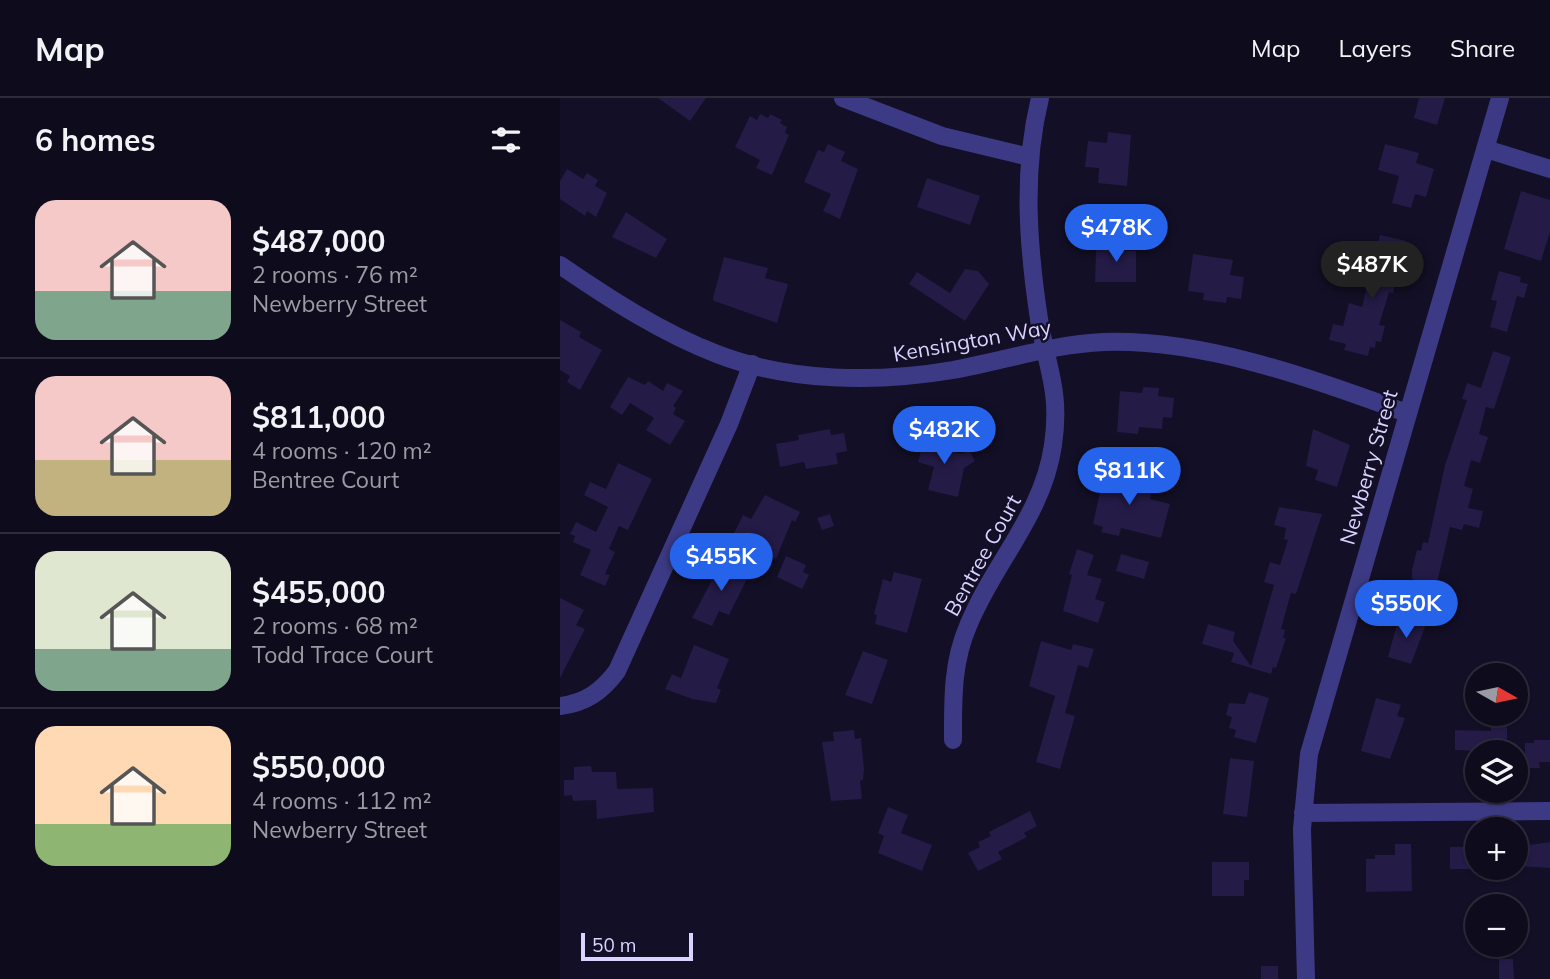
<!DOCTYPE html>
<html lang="en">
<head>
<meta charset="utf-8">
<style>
	:root { --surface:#0e0b1c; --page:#1c1929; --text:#f1f3f6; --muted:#9b9ba3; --line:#2e2b3b; --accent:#2563eb }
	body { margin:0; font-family:Mulish,sans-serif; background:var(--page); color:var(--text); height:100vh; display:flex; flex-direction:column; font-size:26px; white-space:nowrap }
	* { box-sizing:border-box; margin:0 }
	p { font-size:23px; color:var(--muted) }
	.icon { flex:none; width:38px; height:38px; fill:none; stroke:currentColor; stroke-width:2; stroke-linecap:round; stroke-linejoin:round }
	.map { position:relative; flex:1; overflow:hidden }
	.panel { display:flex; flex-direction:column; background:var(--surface); width:560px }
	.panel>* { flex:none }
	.needle { width:46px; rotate:99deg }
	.controls { position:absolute; left:905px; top:565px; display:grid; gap:14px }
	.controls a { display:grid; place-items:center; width:63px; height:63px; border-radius:50%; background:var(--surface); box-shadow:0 2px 5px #0004,0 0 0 2px var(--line); font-size:35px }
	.scale { position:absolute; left:21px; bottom:18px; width:112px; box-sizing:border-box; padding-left:7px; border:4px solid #d9d4ff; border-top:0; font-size:19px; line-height:24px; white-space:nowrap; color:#d9d4ff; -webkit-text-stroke:5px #130f26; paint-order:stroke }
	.price { position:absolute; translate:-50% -60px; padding:0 16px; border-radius:24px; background:var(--accent); color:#fff; font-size:23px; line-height:46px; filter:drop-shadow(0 2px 4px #0008) }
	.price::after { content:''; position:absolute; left:50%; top:42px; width:21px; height:16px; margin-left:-10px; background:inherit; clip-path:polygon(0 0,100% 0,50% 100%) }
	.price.active { background:#222; color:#fff }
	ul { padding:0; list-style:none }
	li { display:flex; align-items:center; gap:21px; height:175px; padding:0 35px }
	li+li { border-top:2px solid var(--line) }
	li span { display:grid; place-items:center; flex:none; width:196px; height:140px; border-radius:21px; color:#555 }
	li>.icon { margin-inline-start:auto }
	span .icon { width:84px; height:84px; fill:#fffc; stroke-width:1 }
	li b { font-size:30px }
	h2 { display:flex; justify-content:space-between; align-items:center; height:84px; padding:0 35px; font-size:30px }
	header { display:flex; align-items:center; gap:42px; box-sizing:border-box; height:98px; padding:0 35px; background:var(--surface); border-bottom:2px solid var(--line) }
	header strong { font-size:33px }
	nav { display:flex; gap:38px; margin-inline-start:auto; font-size:24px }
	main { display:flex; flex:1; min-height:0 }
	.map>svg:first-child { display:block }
	.building { fill:#241b47 }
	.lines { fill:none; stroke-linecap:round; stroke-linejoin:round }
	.minor { stroke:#3d3a85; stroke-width:18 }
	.labels { text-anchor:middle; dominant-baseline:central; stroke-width:5; stroke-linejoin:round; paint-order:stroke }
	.street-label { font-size:21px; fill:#d9d4ff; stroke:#130f26 }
</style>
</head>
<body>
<header>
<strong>Map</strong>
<nav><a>Map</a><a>Layers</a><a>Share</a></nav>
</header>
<main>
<section class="panel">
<h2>6 homes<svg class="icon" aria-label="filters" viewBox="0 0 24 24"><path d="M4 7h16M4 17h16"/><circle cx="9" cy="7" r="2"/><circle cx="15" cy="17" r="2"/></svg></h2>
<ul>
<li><span style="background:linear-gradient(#f6c9c9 65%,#7fa58c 0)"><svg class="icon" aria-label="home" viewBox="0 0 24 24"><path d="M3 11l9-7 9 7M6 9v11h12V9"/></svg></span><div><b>$487,000</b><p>2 rooms · 76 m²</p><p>Newberry Street</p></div></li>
<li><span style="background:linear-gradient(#f6c9c9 60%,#c2b280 0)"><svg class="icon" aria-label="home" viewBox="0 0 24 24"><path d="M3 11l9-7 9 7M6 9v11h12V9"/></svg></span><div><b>$811,000</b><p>4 rooms · 120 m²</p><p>Bentree Court</p></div></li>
<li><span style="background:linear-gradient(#dfe7d0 70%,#7fa58c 0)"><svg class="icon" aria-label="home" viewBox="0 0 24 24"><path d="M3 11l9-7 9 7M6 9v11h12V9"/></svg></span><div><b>$455,000</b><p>2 rooms · 68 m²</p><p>Todd Trace Court</p></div></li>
<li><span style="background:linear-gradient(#ffd9b3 70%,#8fb573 0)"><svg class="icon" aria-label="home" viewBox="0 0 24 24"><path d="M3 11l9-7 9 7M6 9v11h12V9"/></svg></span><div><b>$550,000</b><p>4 rooms · 112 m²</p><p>Newberry Street</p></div></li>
</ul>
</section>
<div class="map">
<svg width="990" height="881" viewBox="0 0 990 881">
	<rect width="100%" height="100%" fill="#130f26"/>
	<path class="building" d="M98,0H146L130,23Z
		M859,0H885L877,27L854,20Z
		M200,16L208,20L210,16L222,22L220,25L227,29L225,35L229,37L212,77L196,70L200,62L175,49L190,18L197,22Z
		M548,34L571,37L567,88L538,85L539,70L525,69L528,43L547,45Z
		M268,46L285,54L281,63L298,71L280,121L263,113L271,96L244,84L258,52L264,54Z
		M825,46L859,55L856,65L874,71L866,99L855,96L851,110L832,105L839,78L818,72Z
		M7,71L23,81L27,75L38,82L35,88L47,95L36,119L27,113L25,118L0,101V83Z
		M367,80L420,98L410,127L357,109Z
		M961,93L990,102V134L981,163L944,151Z
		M66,114L107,141L96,160L52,139Z
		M820,137L846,143L833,195L829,194L819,227L825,228L821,244L816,243L815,250L810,249L808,258L784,252L786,246L769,242L773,226L783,228L789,205L802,209Z
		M548,142H560V152L576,153V184H535L536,152H548Z
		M633,156L673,162L670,177L684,179L681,201L667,199L666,205L643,202L644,195L628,193Z
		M164,159L208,170L205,180L228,186L217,225L154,203L153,200Z
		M405,171L418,173L429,186L405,223L349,186L357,174L390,195Z
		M939,173L961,179L960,184L968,186L964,200L957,198L947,234L930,229L937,203L931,202Z
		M0,222L21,234L19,239L42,252L20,292L7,284L10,278L0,272Z
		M933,253L951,259L934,311L926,309L919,336L928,339L920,365L911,362L904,388L913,391L908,410L923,413L919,430L904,426L902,432L890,429L873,502L854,498L858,483L852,481V472L857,452L861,453L863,444L868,445L885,367L907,302L902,301L907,285L921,290Z
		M68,279L85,287L88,283L103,293L107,285L123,293L113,308L116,310L113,316L125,323L110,347L86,332L94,320L70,305L62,317L50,309Z
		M583,289L599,290L598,298L614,300L612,320L603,319L602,331L579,329L578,336L557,334L560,293L582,295Z
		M270,331L271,337L284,335L287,353L276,355L278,366L246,371L244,364L220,369L216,346L239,342L238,337Z
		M753,331L790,347L777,389L755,382L758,372L746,368Z
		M365,338L385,344L383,351L402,356L409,352L415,363L404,370L398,399L368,392L374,369L358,364Z
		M58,365L92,381L68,432L59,428L49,451L55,454L45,476L50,477L45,488L20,477L31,452L13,444L15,438L10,436L16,424L36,434L48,409L24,397L30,384L46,391Z
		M562,368L576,372L574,382L593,387L590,401L610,406L601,440L561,430L559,438L541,434L543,429L533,426L542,385L546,378L558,381Z
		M205,397L240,414L235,424L232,422L216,461L171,441L183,417L191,421Z
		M719,409L762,416L736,496L731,495L721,531L725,532L723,540H726L716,570L713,569L711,576L671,564L674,555L642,546L648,526L675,534L673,543L691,568L714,487L704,484L710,464L720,467L728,442L724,441L726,430L714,427Z
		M270,416L274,428L262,432L257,420Z
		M517,451L534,457L527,477L542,481L535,501L545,504L538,525L503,513L512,477L509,476Z
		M561,456L589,464L584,481L556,473Z
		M226,458L246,467L243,474L249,477L242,491L217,479Z
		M157,463L189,477L169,517L159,513L152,528L132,520L152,482L149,481Z
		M334,474L362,481L347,535L315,526L317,517L314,516L323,481L331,484Z
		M0,500L24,512L16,527L25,531L0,580Z
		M839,519L866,526L851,566L828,559Z
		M481,543L511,552L513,546L534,551L528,570L518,567L505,615L515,618L500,671L476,664L495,598L469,588Z
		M134,547L169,561L157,590L161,592L156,605L132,601L105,591L112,576L121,580Z
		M303,553L328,562L312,606L285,597Z
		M689,594L709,600L696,645L674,639L676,632L669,630L672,619L666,617L669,605L685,606Z
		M816,600L841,607L837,618L845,620L830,661L801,653Z
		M931,625H947V654L895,652V632L931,633Z
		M294,632L295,641L301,640L304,671L303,682L300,683L302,701L271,703L262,644L274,643L273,634Z
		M974,642H990V664H979L980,670H965V645H974Z
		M670,660L694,663L687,719L663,716Z
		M31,668L32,674H56L57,691L93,690L94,714L37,721L36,702L13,703L12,697L4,698V682H14V669Z
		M328,709L348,717L341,735L372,747L362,773L318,755L324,738L318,735Z
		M470,713L477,728L464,735L467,739L438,754L442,761L418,773L408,755L420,749L418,744L431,738L429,734Z
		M904,744H917V767L914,771H890V749H904Z
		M990,744V770L956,768V749Z
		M835,746H851L852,793L806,794V761H815V757H835Z
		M652,764H689V782H684V798H652Z
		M939,861H953L954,881H939Z
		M701,868H718V881H701Z"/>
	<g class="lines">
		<path class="minor" d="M283,0L382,38L469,59
			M926,51L990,71
			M0,167C48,200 102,235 157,256C229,284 317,285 393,272C443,263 493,246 544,244C646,241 752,281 847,315
			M0,608C26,605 42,593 57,573L169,326L192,266
			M393,642C393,602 392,565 408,528C434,464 483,417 493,347C501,293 487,271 479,221C468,148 462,73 480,0
			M743,715L990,713
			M746,881L742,731L749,656L940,0"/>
	</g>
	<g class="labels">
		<g class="street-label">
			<text transform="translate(412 242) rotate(-10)">Kensington Way</text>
			<text transform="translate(808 369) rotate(-74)">Newberry Street</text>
			<text transform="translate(422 457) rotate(-61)">Bentree Court</text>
		</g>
	</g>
</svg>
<div class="controls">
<a><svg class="needle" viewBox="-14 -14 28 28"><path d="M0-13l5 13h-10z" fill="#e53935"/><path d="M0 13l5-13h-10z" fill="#9b9ba3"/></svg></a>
<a><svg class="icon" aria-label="layers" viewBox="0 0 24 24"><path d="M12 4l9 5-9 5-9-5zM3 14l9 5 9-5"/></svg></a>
<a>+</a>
<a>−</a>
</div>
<div class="scale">50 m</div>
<b class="price" style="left:556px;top:166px">$478K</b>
<b class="price active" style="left:812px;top:203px">$487K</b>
<b class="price" style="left:384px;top:368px">$482K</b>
<b class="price" style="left:569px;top:409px">$811K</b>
<b class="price" style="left:161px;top:495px">$455K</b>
<b class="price" style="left:846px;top:542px">$550K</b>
</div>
</main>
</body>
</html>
